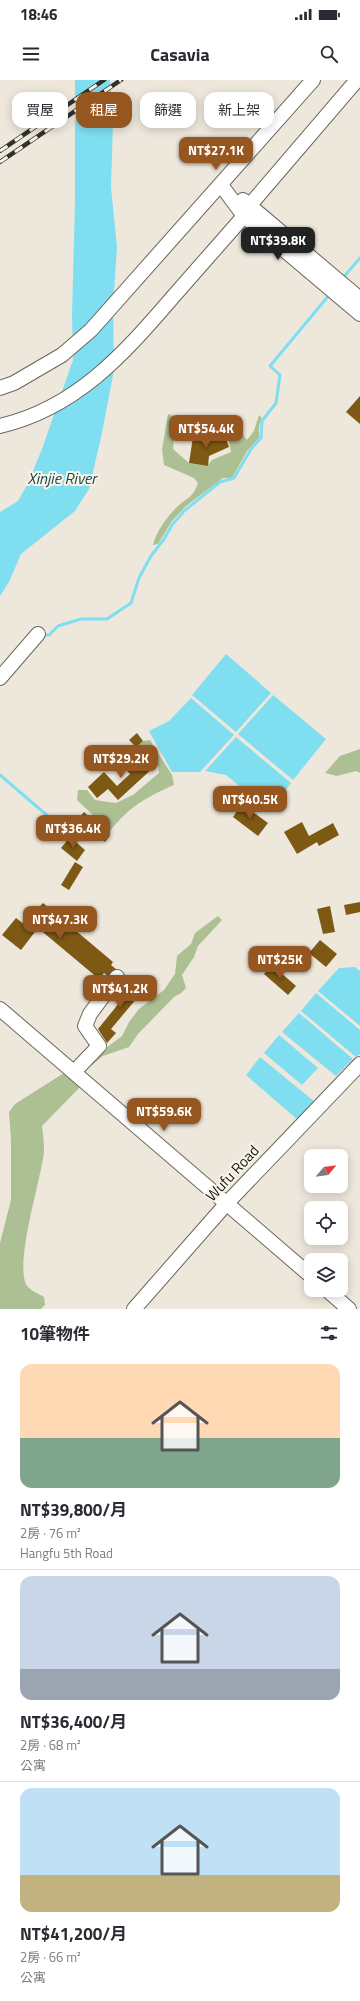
<!DOCTYPE html>
<html lang="zh-TW">
<head>
<meta charset="utf-8">
<style>
	:root { --surface:#fff; --page:#f7f7f7; --text:#2b2b33; --muted:#7c7c81; --line:#e1e1e2; --accent:#965620 }
	body { margin:0; font-family:"Titillium Web","Noto Sans TC",sans-serif; background:var(--page); color:var(--text); height:100vh; display:flex; flex-direction:column; font-size:15px; white-space:nowrap }
	* { box-sizing:border-box; margin:0 }
	p { font-size:13px; color:var(--muted) }
	.icon { flex:none; width:22px; height:22px; fill:none; stroke:currentColor; stroke-width:2; stroke-linecap:round; stroke-linejoin:round }
	.map { position:relative; height:1229px; overflow:hidden }
	.panel { display:flex; flex-direction:column; background:var(--surface); flex:1 }
	.panel>* { flex:none }
	.banner { position:absolute; left:12px; top:12px; width:336px; height:36px; display:flex; gap:8px }
	.needle { width:26px; rotate:61deg }
	.controls { position:absolute; left:304px; top:1069px; display:grid; gap:8px }
	.controls a { display:grid; place-items:center; width:44px; height:44px; border-radius:8px; background:var(--surface); box-shadow:0 2px 10px #0003; font-size:20px }
	.price { position:absolute; translate:-50% -34px; padding:0 9px; border-radius:8px; background:var(--accent); color:#fff; font-size:13px; line-height:26px; filter:drop-shadow(0 1px 2px #0008) }
	.price::after { content:''; position:absolute; left:50%; top:24px; width:12px; height:9px; margin-left:-6px; background:inherit; clip-path:polygon(0 0,100% 0,50% 100%) }
	.price.on { background:#222; color:#fff }
	ul { padding:0; list-style:none }
	li { display:grid; align-content:center; gap:8px; height:212px; padding:0 20px }
	li+li { border-top:1px solid var(--line) }
	li span { display:grid; place-items:center; height:124px; border-radius:12px; color:#555 }
	li>.icon { margin-inline-start:auto }
	span .icon { width:72px; height:72px; fill:#fffc; stroke-width:1 }
	li b { font-size:17px }
	h2 { display:flex; justify-content:space-between; align-items:center; height:48px; padding:0 20px; font-size:17px }
	.tag { padding:0 14px; border-radius:12px; background:var(--surface); box-shadow:0 2px 10px #0003; font-size:14px; line-height:36px }
	.tag.on { background:var(--accent); color:#fff }
	.status { display:flex; justify-content:space-between; align-items:center; height:28px; padding:0 20px; background:var(--surface); direction:ltr }
	.status svg { height:11px; fill:currentColor }
	header { display:flex; justify-content:space-between; align-items:center; height:52px; padding:0 20px; background:var(--surface); font-size:18px; font-weight:700 }
	.map>svg:first-child { display:block }
	.green { fill:#adc093 }
	.water { fill:#7fdff1 }
	.lines { fill:none; stroke-linecap:round; stroke-linejoin:round }
	.stream { stroke:#7fdff1; stroke-width:3 }
	.building { fill:#7e5914 }
	.minor-casing { stroke:#69655b; stroke-width:16 }
	.minor { stroke:#fff; stroke-width:14 }
	.rail-casing { stroke:#32302b; stroke-width:4.5 }
	.rail { stroke:#faf5e9; stroke-width:3; stroke-dasharray:9; stroke-linecap:butt }
	.labels { text-anchor:middle; dominant-baseline:central; stroke-width:4; stroke-linejoin:round; paint-order:stroke }
	.street-label { font-size:15px; fill:#15130f; stroke:#faf5e9 }
	.water-label { font-size:16px; font-style:italic; fill:#1a464e; stroke:#faf5e9 }
</style>
</head>
<body>
<div class="status"><b>18:46</b><svg viewBox="0 0 49 12"><path d="M0 12V9h3v3zM5 12V6h3v6zM10 12V3h3v9zM15 12V0h3v12zM26 1h20v11H26zM47 4h2v5h-2z"/></svg></div>
<header><svg class="icon" aria-label="menu" viewBox="0 0 24 24"><path d="M4 6h16M4 12h16M4 18h16"/></svg>Casavia<svg class="icon" aria-label="search" viewBox="0 0 24 24"><circle cx="10" cy="10" r="6"/><path d="M15 15l6 6"/></svg></header>
<div class="map">
<svg width="360" height="1229" viewBox="0 0 360 1229">
	<rect width="100%" height="100%" fill="#ede7dc"/>
	<path class="green" d="M168,334L176,337L173,369L189,383L207,386L212,380L231,372L229,360L234,357L233,344L237,347L247,360L254,351L259,335L262,338L259,346V358L247,371L232,398H223L186,426L172,441L158,464L153,465C156,452 166,438 176,428C186,418 193,418 198,403L194,398L164,385L162,370Z
		M150,660L172,695L174,705C145,718 131,725 110,751L77,720L78,710H87L95,720L116,723L133,715L159,693L158,686L137,666L143,661Z
		M360,669V693L356,691L337,696L325,693L340,676Z
		M218,836L222,840L198,866L194,877L182,895L186,908L181,913L174,917L138,954L129,967L103,976L92,985L89,981L122,956L129,942L139,929L164,910L175,894L177,876L191,864L195,853Z
		M64,993L81,1006L42,1046C43,1054 44,1063 44,1071C42,1097 12,1189 28,1207C32,1211 39,1214 44,1217L45,1225L41,1229H0V1163L11,1120V1060L9,1032L15,1024Z"/>
	<path class="water" d="M75,0H110L113,42L111,107L117,168L113,226L114,290L102,353L89,409L75,431L21,474L9,502L0,516V432L18,421L28,403L42,369L73,280L72,233L75,122Z
		M226,574L271,613L236,652L192,615Z
		M273,615L326,659L293,700L238,654Z
		M191,618L234,655L200,692H172L149,651L169,641Z
		M236,657L291,703L269,730L226,695L205,691Z
		M355,887L360,891V946L318,911L339,888Z
		M316,913L360,950V974L356,977L301,931Z
		M299,933L353,979L336,996L282,952Z
		M279,955L318,988L302,1005L264,973Z
		M260,977L315,1022L298,1040L246,995Z"/>
	<g class="lines">
		<path class="stream" d="M342,199L360,178
			M42,555H49L58,546L81,539H107L131,523L139,498L151,476L164,459L172,445L184,431L220,402L234,398L251,369L261,358L262,341L276,323L280,295L270,286L330,214
			M0,695L56,743"/>
	</g>
	<path class="building" d="M360,316V344L346,332Z
		M224,354L229,367L209,376L208,386L189,383L193,357L210,360Z
		M137,653L143,661L136,667L129,660Z
		M124,675L137,689L147,679L154,687L118,720L108,709L97,718L88,707L104,692L117,706L130,694L118,681Z
		M242,724L268,743L258,756L233,737Z
		M84,732L110,755L105,762L78,739Z
		M302,742L309,756L333,743L339,755L319,766L317,762L297,774L284,752Z
		M70,757L85,770L77,781L61,768Z
		M75,782L83,787L69,810L61,805Z
		M360,822V832L346,835L344,825Z
		M43,823L113,882L111,885L116,889L108,896L104,893L99,899L38,848L21,870L2,855L16,838L24,844Z
		M330,826L335,852L323,854L317,829Z
		M320,860L337,874L326,887L309,873Z
		M272,885L296,906L288,915L264,894Z
		M125,897L143,911L111,949L116,953L107,963L98,949L128,912L121,906Z"/>
	<g class="lines">
		<defs>
			<path id="minor" d="M221,105L244,136L360,234
				M243,120L360,219
				M0,308L14,303L62,275L91,250L313,0
				M0,346C76,328 123,275 172,218C196,191 220,163 244,136L250,125L357,0
				M0,598L38,554
				M0,929L311,1196
				M74,992L99,966L85,946L90,934L117,897
				M327,1210L349,1229
				M134,1229L227,1123L360,984"/>
		</defs>
		<use href="#minor" class="minor-casing"/>
		<use href="#minor" class="minor"/>
		<defs>
			<path id="rail" d="M0,71L104,0
				M0,82L121,0"/>
		</defs>
		<use href="#rail" class="rail-casing"/>
		<use href="#rail" class="rail"/>
	</g>
	<g class="labels">
		<g class="street-label">
			<text transform="translate(232 1093) rotate(-47)">Wufu Road</text>
		</g>
		<g class="water-label">
			<text x="62" y="398">Xinjie River</text>
		</g>
	</g>
</svg>
<div class="controls">
<a><svg class="needle" viewBox="-14 -14 28 28"><path d="M0-13l5 13h-10z" fill="#e53935"/><path d="M0 13l5-13h-10z" fill="#7c7c81"/></svg></a>
<a><svg class="icon" aria-label="locate" viewBox="0 0 24 24"><circle cx="12" cy="12" r="6"/><path d="M12 2v4M12 18v4M2 12h4M18 12h4"/></svg></a>
<a><svg class="icon" aria-label="layers" viewBox="0 0 24 24"><path d="M12 4l9 5-9 5-9-5zM3 14l9 5 9-5"/></svg></a>
</div>
<b class="price" style="left:216px;top:91px">NT$27.1K</b>
<b class="price on" style="left:278px;top:181px">NT$39.8K</b>
<b class="price" style="left:206px;top:369px">NT$54.4K</b>
<b class="price" style="left:121px;top:699px">NT$29.2K</b>
<b class="price" style="left:250px;top:740px">NT$40.5K</b>
<b class="price" style="left:73px;top:769px">NT$36.4K</b>
<b class="price" style="left:60px;top:860px">NT$47.3K</b>
<b class="price" style="left:280px;top:900px">NT$25K</b>
<b class="price" style="left:120px;top:929px">NT$41.2K</b>
<b class="price" style="left:164px;top:1052px">NT$59.6K</b>
<div class="banner">
<a class="tag">買屋</a>
<a class="tag on">租屋</a>
<a class="tag">篩選</a>
<a class="tag">新上架</a>
</div>
</div>
<section class="panel">
<h2>10筆物件<svg class="icon" aria-label="filters" viewBox="0 0 24 24"><path d="M4 7h16M4 17h16"/><circle cx="9" cy="7" r="2"/><circle cx="15" cy="17" r="2"/></svg></h2>
<ul>
<li><span style="background:linear-gradient(#ffd9b3 60%,#7fa58c 0)"><svg class="icon" aria-label="home" viewBox="0 0 24 24"><path d="M3 11l9-7 9 7M6 9v11h12V9"/></svg></span><div><b>NT$39,800/月</b><p>2房 · 76 m²</p><p>Hangfu 5th Road</p></div></li>
<li><span style="background:linear-gradient(#c9d6e8 75%,#9aa5b1 0)"><svg class="icon" aria-label="home" viewBox="0 0 24 24"><path d="M3 11l9-7 9 7M6 9v11h12V9"/></svg></span><div><b>NT$36,400/月</b><p>2房 · 68 m²</p><p>公寓</p></div></li>
<li><span style="background:linear-gradient(#bfe0f5 70%,#c2b280 0)"><svg class="icon" aria-label="home" viewBox="0 0 24 24"><path d="M3 11l9-7 9 7M6 9v11h12V9"/></svg></span><div><b>NT$41,200/月</b><p>2房 · 66 m²</p><p>公寓</p></div></li>
</ul>
</section>
</body>
</html>
